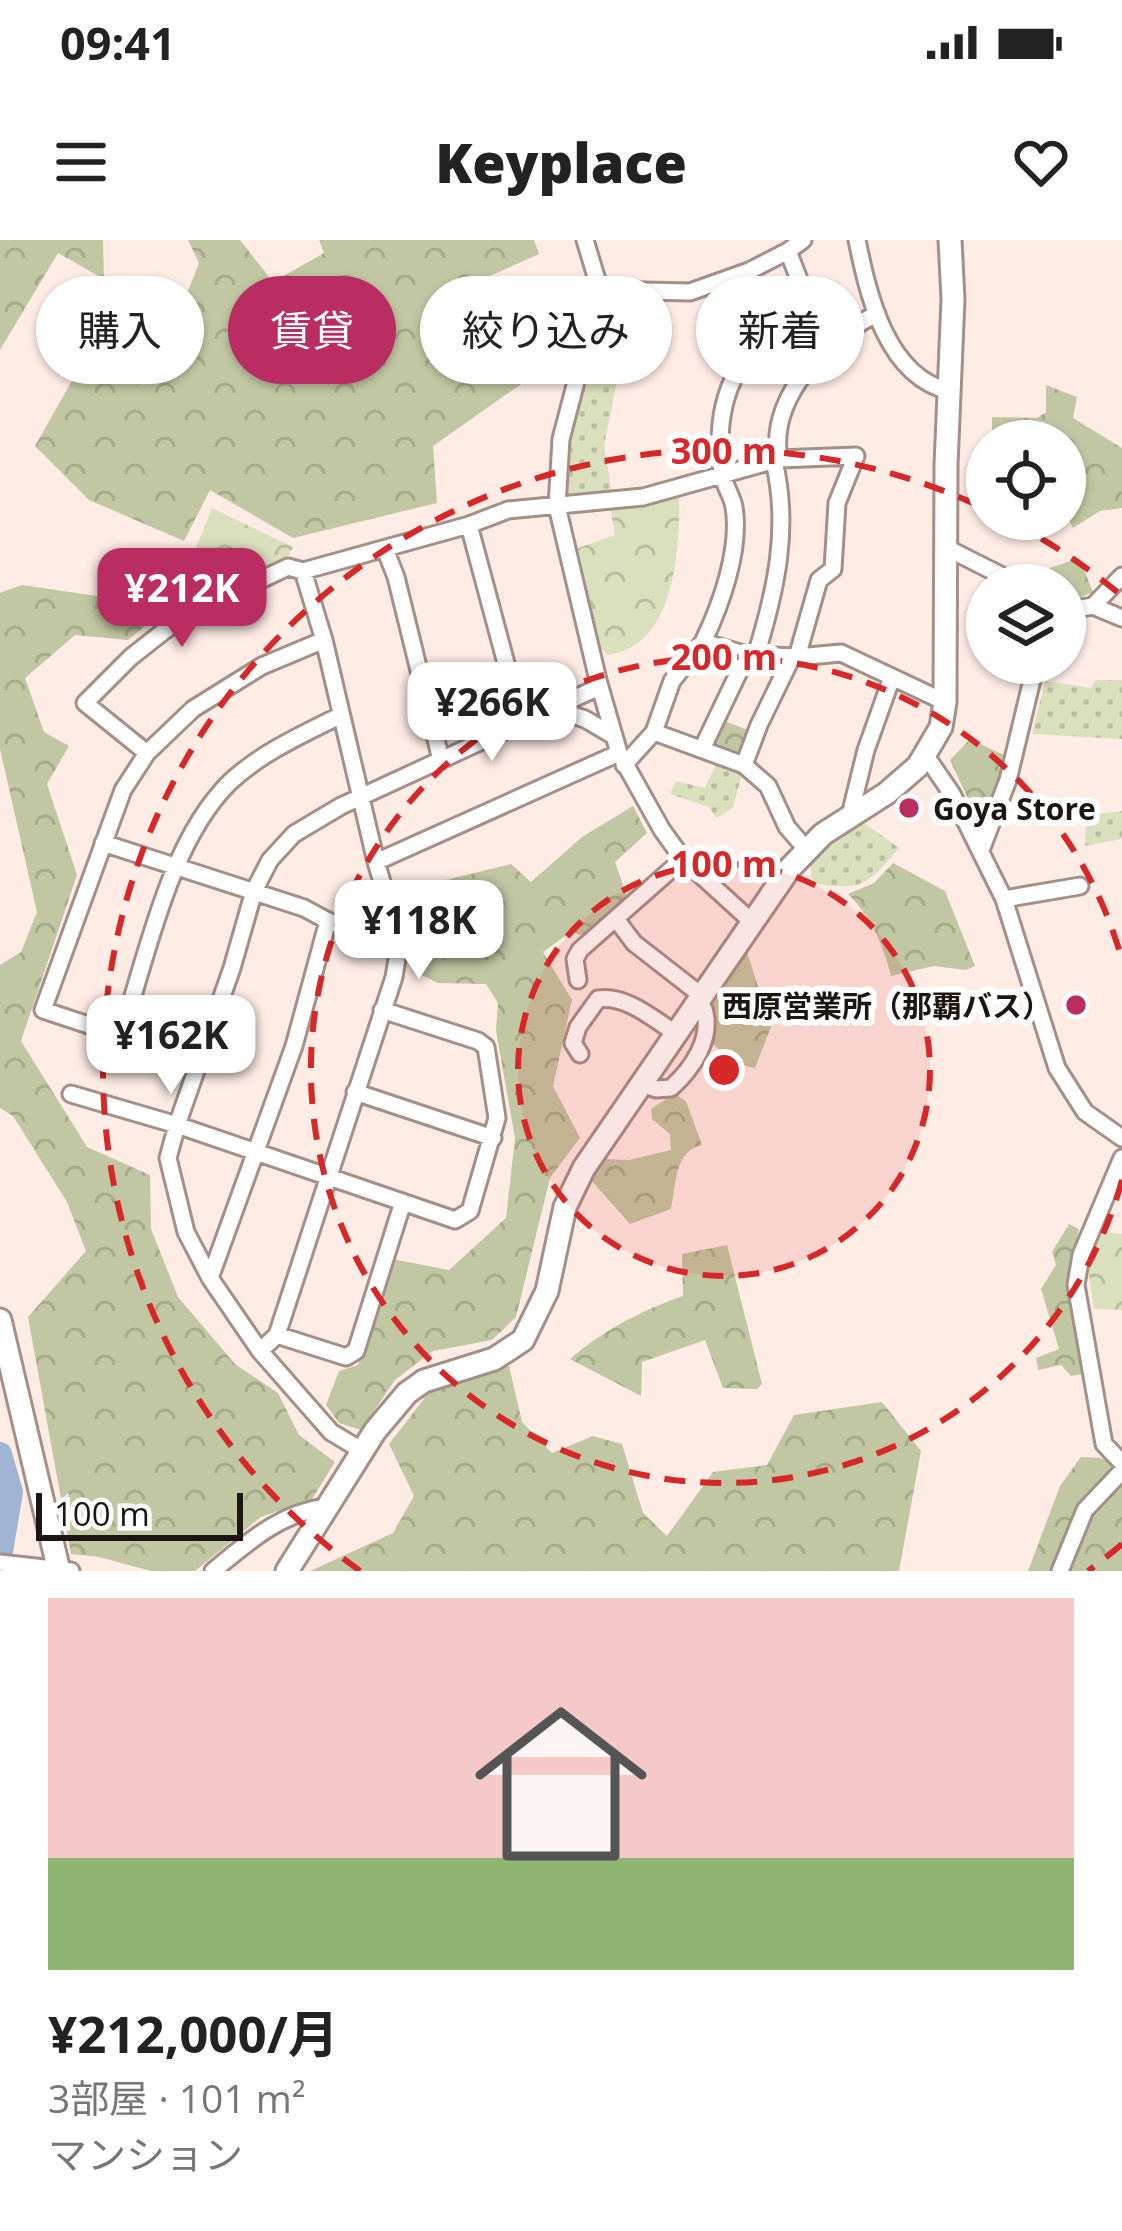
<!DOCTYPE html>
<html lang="ja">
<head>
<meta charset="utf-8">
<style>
	:root { --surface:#fff; --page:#f2f2f2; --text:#222; --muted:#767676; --accent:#b92d63 }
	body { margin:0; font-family:"Open Sans","Noto Sans JP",sans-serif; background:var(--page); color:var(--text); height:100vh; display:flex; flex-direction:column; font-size:45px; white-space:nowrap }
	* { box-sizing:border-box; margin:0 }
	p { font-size:39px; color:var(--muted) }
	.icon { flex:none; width:66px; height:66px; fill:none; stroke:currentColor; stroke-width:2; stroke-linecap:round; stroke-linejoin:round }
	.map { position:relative; height:1331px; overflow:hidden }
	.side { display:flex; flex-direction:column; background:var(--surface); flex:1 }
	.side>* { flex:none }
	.banner { position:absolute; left:36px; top:36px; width:1050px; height:108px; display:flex; gap:24px }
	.tools { position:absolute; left:966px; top:180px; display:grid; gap:24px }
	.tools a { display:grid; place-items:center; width:120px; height:120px; border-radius:50%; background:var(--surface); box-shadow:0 3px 9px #0004; font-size:60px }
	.scale { position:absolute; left:36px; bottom:30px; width:207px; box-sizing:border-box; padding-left:12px; border:6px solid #1c1512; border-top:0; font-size:33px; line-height:42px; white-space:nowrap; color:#1c1512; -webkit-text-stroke:9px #fff; paint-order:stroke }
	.price { position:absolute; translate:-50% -102px; padding:0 27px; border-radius:24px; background:#fff; color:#222; font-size:39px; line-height:78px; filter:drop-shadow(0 3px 6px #0008) }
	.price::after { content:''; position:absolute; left:50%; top:72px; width:36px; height:27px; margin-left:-18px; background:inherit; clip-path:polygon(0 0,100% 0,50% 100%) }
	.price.active { background:var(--accent); color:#fff }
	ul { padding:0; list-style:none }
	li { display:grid; align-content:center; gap:24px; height:636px; padding:0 48px }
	li span { display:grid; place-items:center; height:372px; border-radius:0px; color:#555 }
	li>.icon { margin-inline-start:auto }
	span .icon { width:216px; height:216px; fill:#fffc; stroke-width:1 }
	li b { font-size:51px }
	.tag { padding:0 42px; border-radius:54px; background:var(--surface); box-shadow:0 3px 9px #0004; font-size:42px; line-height:108px }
	.tag.active { background:var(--accent); color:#fff }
	.status { display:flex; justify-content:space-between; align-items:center; height:84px; padding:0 60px; background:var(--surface); direction:ltr }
	.status svg { height:33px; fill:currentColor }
	header { display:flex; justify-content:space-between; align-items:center; height:156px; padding:0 48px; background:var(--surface); font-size:54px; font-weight:800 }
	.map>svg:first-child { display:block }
	.grass { fill:url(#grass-dots) }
	.forest { fill:url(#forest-crowns) }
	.park { fill:url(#park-crowns) }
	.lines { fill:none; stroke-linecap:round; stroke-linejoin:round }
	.river { stroke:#a0b5d3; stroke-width:24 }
	.minor-casing { stroke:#a39088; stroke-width:21 }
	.secondary-casing { stroke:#a39088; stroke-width:27 }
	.minor { stroke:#fff; stroke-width:15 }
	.secondary { stroke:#fff; stroke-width:21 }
	.ring { fill:none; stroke:#d62828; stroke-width:6; stroke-dasharray:21 15 }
	.poi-dot { fill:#b92d63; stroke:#fff; stroke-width:4.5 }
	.labels { text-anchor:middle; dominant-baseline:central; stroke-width:12; stroke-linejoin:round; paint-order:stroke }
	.poi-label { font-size:30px; font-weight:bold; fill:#1c1512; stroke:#fff; text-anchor:start }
	.centre { fill:#d62828; stroke:#fff; stroke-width:6 }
	.ring-label { font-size:36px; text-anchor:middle; font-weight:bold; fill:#d62828; stroke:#fff; stroke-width:12; stroke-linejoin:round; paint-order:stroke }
</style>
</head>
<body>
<div class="status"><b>09:41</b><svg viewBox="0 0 49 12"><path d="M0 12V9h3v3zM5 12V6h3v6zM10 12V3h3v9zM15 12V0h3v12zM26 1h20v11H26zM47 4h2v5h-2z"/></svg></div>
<header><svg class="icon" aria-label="menu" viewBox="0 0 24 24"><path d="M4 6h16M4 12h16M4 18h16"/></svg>Keyplace<svg class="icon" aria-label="heart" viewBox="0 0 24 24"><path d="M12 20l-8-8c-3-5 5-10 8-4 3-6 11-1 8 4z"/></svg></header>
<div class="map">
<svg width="1122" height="1331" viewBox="0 0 1122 1331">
	<defs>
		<pattern id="grass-dots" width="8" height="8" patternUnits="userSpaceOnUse" patternTransform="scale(3)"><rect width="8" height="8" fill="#dadfbd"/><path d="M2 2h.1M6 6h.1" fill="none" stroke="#babea1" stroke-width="1.8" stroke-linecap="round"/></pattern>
		<pattern id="forest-crowns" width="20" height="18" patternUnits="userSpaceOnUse" patternTransform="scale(3)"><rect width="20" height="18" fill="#c1c7a2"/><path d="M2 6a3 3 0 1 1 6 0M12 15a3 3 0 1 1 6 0" fill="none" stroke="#a5aa8a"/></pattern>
		<pattern id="park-crowns" width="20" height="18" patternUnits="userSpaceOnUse" patternTransform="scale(3)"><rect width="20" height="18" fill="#dadfbd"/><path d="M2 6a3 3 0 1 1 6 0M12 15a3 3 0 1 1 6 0" fill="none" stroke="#babea1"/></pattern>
	</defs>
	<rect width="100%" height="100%" fill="#feece5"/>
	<path class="grass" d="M589,108L622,118L604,205L612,253L567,255L566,201Z
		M1095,440H1122V499L1032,494L1045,441L1091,448Z
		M718,520L742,533L733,568L716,578L709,567L670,554L676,541L705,548Z
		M1122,571V599L1085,606L1086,575Z
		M860,580L899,608C866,646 863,651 812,643L810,619Z"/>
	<path class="forest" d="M0,0H103L104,39L58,13L0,110Z
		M188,0H240L273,42L324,13L319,0H534L539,14L483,39L493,59L523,74L538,132L433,206L437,263L293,298L210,250L184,301L89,260L35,206L86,116L144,145L201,103L188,51L199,23Z
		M1046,145L1077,157L1073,178L1122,208V268L1100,271L1073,288L1065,272V201H992V177L1037,178L1046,172Z
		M165,308L187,315L167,368L128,400L75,395L25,438L44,492L69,506L47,544L77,635L21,801L87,907L150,935L151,989L178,1057L235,1124L278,1153L299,1195L335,1222L312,1259L261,1277L195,1331H151L99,1317L71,1314L28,1077L86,1011L67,962L13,876L0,868V725L21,712L37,672L0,509V353L22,345L124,360Z
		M1079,318L1093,352L1065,364V345H1030L1021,338Z
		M722,480L753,492L743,517L710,502Z
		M970,499L1008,517L987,579L977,578L950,520Z
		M633,566L647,593L615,622L627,657L583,697L572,691L543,712L572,760L553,846L580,898L550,938L516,1077L492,1100L433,1111L395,1140L361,1190L339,1183L326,1165L339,1131L358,1125L392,1019L449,1030L506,978L515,898L496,791L498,763L486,744L438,743L413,731L409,692L424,670L422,650L434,643L511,624L531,642L582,597Z
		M893,623L945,651L975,726L966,730L934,726L891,736C883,704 871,677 848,654L874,643Z
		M740,712H747L771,787L755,828L740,825L711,803L710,760Z
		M674,854L686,861L702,905C674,911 676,945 671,969L630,984L591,940L605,919L629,920L671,910L670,894L652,879L651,869Z
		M1069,984L1079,989L1068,1033L1084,1134L1071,1136L1061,1125L1038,1130L1036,1118L1059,1109L1041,1049L1056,1025L1052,1012Z
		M727,1005L762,1144L757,1149L723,1148L705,1100L642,1122L641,1156L570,1119C604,1090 640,1071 683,1056L682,1014Z
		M509,1126L522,1182L552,1213L593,1196L622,1204L643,1273L667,1296L713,1232L767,1225L794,1175L882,1162L921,1211L899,1331H310L393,1293L414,1256L389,1204L430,1151Z
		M1081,1217L1100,1218L1122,1227V1331H1028L1060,1246Z"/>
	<path class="park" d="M679,254C680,307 676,407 607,415L601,408L578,308L615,295L610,268Z
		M212,268L293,307L286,321L188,367L176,358Z
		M1097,991L1122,994V1070L1094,1069L1087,1023Z"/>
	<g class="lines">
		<path class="river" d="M0,1214L11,1252L0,1317"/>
		<defs>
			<path id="minor" d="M585,0L600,50L561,199L557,266L598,440L619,513L662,590L683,619L751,681
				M857,0C868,54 886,136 949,151
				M600,50L690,52L749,31L788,11
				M779,219C768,158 826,98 877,74
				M469,285L522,483
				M945,307L1020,345
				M385,309L396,337L441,520
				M1093,366L1122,336
				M1065,371L1093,366L1122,378
				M703,402C721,365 741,309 734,267C732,255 723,244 722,232C711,149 744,106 807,60L788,11L803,0
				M756,415C776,350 790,288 774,221
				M554,469L585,479L612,495
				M654,492L744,525L768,546L787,587L806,609
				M702,509L747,415
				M147,513L85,463L131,417L182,377L288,327L303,331L469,285L508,270L643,257L779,219L856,216L837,263L833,329L819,340L797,417
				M926,516L952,554L1004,659L1057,828L1085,872L1122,898
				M624,525L654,492L672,441L703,402L747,415L797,417L841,413L945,462
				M744,525L759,485L792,417
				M854,574L852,567L866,510L891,440
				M103,603L304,668L328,681L400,701
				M981,610L1008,540L1036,423
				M376,622L619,513
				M1004,659L1080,646
				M616,679L634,703L702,756
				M578,740L575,719L580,710L683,619
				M121,795C147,716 169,602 230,542C262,512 302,495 341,475
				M580,814L573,803L578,787L598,759C627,755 653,779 677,794
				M197,821L43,770L123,550L147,513L193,469L262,426L324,400
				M642,844L656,849L671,848C693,828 713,798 704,769L697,764
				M355,852L493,898
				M71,854L177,885L455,980L470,971L497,878L486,807L478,801L382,770
				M1122,918L1081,1015L1076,1045L1104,1204L1122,1223
				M210,1038L294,806L328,681
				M277,1095L346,1117L356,1111L403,962
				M260,1111L277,1095L394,737L400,701L376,622L324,400L303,331
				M364,1212L331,1192L260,1111L210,1038L186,992L168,918L177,885L232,728L254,651L270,620L294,594L341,566L599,447
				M0,1323L71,1331
				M213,1331C247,1303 281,1272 327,1267
				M1060,1331L1085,1270L1122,1231"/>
			<path id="secondary" d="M0,1080L59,1331
				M287,1331L375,1191L407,1153L424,1141L494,1119L523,1100L547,1051L565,967L584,928L789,629L823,594L887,553L918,526L941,487L945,462L946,225L953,59L950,0"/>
		</defs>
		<use href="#minor" class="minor-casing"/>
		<use href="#secondary" class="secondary-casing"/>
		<use href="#minor" class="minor"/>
		<use href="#secondary" class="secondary"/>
	</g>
	<circle cx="724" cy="830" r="206" fill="#d62828" fill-opacity=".12"/>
	<g class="ring">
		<circle cx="724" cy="830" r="206"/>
		<path d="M1122 940A413 413 0 1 1 1122 720"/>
		<path d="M1122 1304A619 619 0 0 1 1088 1331M360 1331A619 619 0 0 1 986 269M1010 281A619 619 0 0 1 1122 356"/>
	</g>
	<g class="poi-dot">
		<circle cx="909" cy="568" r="12"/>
		<circle cx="1076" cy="765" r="12"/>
	</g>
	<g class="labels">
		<g class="poi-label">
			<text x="933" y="568">Goya Store</text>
			<text x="1052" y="765" text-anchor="end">西原営業所（那覇バス）</text>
		</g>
	</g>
	<circle cx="724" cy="830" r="18" class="centre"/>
	<g class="ring-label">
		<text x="724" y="224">300 m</text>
		<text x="724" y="430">200 m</text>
		<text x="724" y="637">100 m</text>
	</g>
</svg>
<div class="tools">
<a><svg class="icon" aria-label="locate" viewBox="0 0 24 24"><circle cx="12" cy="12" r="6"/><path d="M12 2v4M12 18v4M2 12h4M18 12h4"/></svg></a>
<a><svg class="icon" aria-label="layers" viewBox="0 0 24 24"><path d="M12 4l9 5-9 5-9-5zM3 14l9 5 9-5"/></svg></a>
</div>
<div class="scale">100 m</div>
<b class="price active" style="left:182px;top:410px">¥212K</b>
<b class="price" style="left:492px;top:524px">¥266K</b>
<b class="price" style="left:419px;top:742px">¥118K</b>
<b class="price" style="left:171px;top:857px">¥162K</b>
<div class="banner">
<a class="tag">購入</a>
<a class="tag active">賃貸</a>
<a class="tag">絞り込み</a>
<a class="tag">新着</a>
</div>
</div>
<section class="side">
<ul>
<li><span style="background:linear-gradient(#f6c9c9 70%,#8fb573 0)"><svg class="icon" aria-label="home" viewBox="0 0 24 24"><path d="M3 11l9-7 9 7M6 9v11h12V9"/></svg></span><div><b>¥212,000/月</b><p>3部屋 · 101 m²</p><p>マンション</p></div></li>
</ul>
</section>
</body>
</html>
